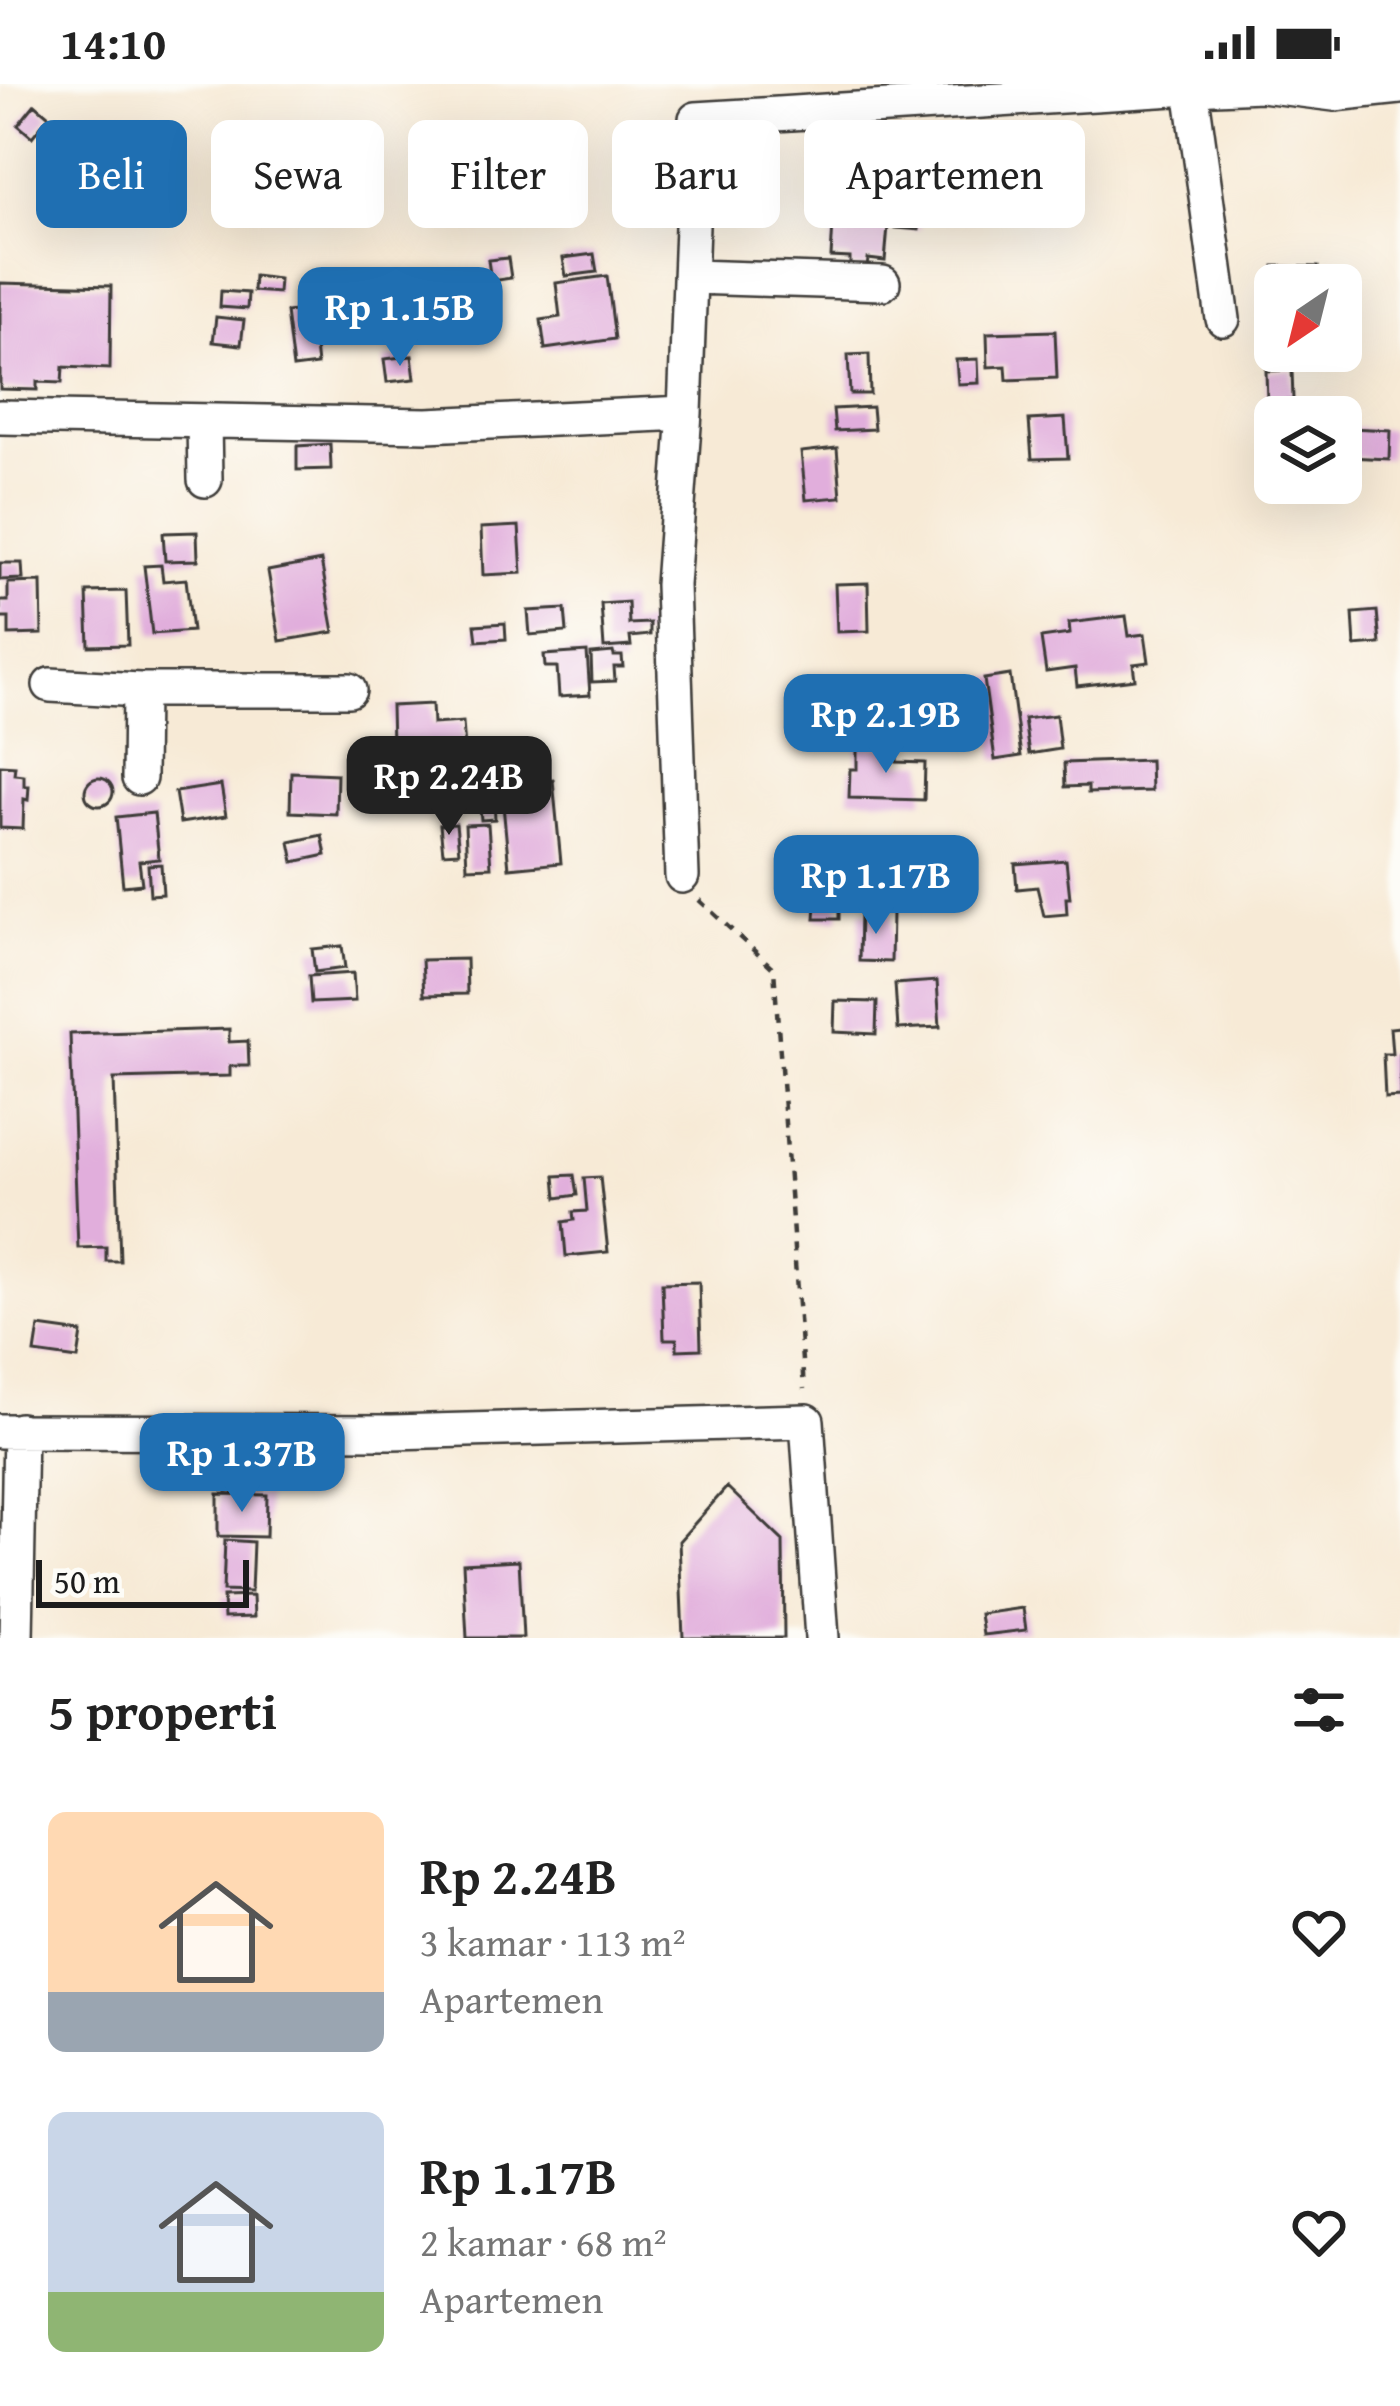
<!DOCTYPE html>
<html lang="id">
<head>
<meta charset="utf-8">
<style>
	:root { --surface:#fff; --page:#f6f6f6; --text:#222; --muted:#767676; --accent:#1f6fb2 }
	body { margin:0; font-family:"Gentium Book Plus",serif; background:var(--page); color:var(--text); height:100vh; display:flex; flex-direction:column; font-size:45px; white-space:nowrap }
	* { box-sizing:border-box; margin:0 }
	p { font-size:39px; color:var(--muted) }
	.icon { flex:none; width:66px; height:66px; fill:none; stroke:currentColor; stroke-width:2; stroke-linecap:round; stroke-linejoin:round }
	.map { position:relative; height:1554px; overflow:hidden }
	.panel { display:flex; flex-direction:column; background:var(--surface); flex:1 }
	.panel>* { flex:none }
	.guide { position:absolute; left:36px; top:36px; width:1329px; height:108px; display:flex; gap:24px }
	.needle { width:78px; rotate:215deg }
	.fabs { position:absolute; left:1254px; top:180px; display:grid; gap:24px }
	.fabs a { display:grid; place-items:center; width:108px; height:108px; border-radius:18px; background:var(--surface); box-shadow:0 12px 48px #0002; font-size:60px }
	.scale { position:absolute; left:36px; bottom:30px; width:213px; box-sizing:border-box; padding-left:12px; border:6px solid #1c1c1c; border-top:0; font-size:33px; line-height:42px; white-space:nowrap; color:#1c1c1c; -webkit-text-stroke:9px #fdfcf7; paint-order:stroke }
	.price { position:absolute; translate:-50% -102px; padding:0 27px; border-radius:24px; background:var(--accent); color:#fff; font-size:39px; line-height:78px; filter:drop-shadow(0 3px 6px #0008) }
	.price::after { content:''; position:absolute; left:50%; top:72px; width:36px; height:27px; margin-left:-18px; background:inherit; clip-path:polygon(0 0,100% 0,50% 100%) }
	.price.current { background:#222; color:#fff }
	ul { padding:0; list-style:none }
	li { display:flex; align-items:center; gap:36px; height:300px; padding:0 48px }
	li span { display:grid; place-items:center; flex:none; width:336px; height:240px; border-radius:18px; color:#555 }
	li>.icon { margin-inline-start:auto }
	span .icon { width:144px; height:144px; fill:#fffc; stroke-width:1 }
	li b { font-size:51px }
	h2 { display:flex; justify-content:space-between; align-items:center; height:144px; padding:0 48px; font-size:51px }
	.tag { padding:0 42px; border-radius:18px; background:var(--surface); box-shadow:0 12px 48px #0002; font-size:42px; line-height:108px }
	.tag.current { background:var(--accent); color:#fff }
	.status { display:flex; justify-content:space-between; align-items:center; height:84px; padding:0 60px; background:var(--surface); direction:ltr }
	.status svg { height:33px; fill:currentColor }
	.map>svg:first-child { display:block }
	.building { fill:#e1aedc }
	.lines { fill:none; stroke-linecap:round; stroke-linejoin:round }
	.minor-casing { stroke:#3d3b38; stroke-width:38 }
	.path { stroke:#3d3b38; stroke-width:4.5; stroke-dasharray:9 9; stroke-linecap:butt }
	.minor { stroke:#fff; stroke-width:33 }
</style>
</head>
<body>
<div class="status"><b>14:10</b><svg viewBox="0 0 49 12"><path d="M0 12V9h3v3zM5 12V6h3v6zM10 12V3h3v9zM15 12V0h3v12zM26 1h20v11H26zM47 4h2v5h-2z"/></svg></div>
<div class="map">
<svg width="1400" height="1554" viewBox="0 0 1400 1554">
	<rect width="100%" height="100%" fill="#fdfcf7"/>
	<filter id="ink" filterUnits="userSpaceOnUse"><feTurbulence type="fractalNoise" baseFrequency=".00833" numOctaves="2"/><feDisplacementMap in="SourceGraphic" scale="24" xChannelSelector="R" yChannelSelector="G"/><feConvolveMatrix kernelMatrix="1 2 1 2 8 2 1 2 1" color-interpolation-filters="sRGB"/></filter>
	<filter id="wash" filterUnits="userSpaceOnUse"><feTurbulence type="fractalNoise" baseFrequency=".004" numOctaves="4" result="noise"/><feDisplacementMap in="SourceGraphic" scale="48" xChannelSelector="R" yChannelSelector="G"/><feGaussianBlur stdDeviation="2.7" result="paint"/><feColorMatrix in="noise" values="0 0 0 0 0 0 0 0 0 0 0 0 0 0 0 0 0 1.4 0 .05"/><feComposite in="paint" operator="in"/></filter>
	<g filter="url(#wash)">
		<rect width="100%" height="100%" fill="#f7ead6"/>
		<g id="blocks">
			<path class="building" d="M35,20L49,32L32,53L18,41Z
				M884,111L921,114L919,146L895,144L896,133L883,132Z
				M833,139L888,142L885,177L868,175L867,184L850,183V174L831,173Z
				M594,170L597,188L566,192L563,174Z
				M508,174L511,194L491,197L488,176Z
				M1274,182L1318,183L1317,201H1274Z
				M254,192L279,195L278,209L253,207Z
				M607,192L615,255L545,265L541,236L560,233L556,199Z
				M0,199L111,202L110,285L63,283L62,299L37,298V306L0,305Z
				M221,207L248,209L247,225L220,223Z
				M496,211L499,237L465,242L462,215Z
				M1341,223H1351L1350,266H1341Z
				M311,225L317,281L293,284L286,228Z
				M216,233L244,236L241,261L213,258Z
				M1055,247L1057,294L1007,296L1006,282L988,283L987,249Z
				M869,270L870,310H850L848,271Z
				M412,272L415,295L387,298L384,275Z
				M978,275L979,299L958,300L956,276Z
				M1292,286L1293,316L1267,317L1266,287Z
				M872,323L874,345L835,347L833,325Z
				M1065,334L1068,374L1032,375L1029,336Z
				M1350,344L1390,346L1389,375L1349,373Z
				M330,360L331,385L297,386V362Z
				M837,364L841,413L806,416L801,368Z
				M519,442L522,489L483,491L481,444Z
				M197,448L198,476L165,477L163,449Z
				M321,477L334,548L280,557L268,487Z
				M0,479H22L23,495L0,496Z
				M161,481L163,497L186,495L192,547L152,550L144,482Z
				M41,498L42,550L9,551V534H0V517H8V499Z
				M868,499L869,547L837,548L835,500Z
				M126,507L128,561L89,562L87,508Z
				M628,518L629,540L650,539V551L630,553L631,562L604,564L601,520Z
				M565,525L567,548L530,551L528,527Z
				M1377,527L1380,560L1355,562L1353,529Z
				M1126,532L1129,552L1145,550L1149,578L1133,580L1135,595L1077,602L1075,584L1046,588L1041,554L1070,550L1069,539Z
				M505,539L506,555L477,557L475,541Z
				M587,568L590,611L559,613L557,583H545L544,571Z
				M613,568L614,572H622L623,583H614L615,597L592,598L591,570Z
				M1010,591L1021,672L995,676L984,595Z
				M432,620L433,640L463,638L465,665L429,666V674L407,675L406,659L392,660L391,622Z
				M1056,631L1060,665L1029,670L1024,635Z
				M857,661L897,662V678L925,679L924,716L849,714L850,685H857Z
				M1150,676L1151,707L1088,709V702L1065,703L1064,679Z
				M0,681L15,682L14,690L24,691V702H29L28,716L24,715L23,745L0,744Z
				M291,688L337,690L336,730L290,728Z
				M85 708a14 14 0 1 1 28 0a14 14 0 1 1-28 0Z
				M553,696L561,779L509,784L501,700Z
				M493,699L495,735L481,736L478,700Z
				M221,701L226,732L180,739L175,708Z
				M154,729L159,775L139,777L142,800L123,802L116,733Z
				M456,740L459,768L443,769L440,741Z
				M488,740L491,783L467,784L465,741Z
				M322,751L326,771L294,778L290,758Z
				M1066,776L1070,814H1066L1067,830L1044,832L1037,803L1017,805L1015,780Z
				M161,780L163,810L150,811L148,781Z
				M816,820H839V835H815Z
				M860,828L892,829L891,878L859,877Z
				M342,862L345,884L315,888L312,865Z
				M466,875L467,910L424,911L422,876Z
				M353,889L355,917L311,919L309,892Z
				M937,897L940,943L898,945L895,900Z
				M835,917L877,918L876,950L834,948Z
				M1400,943V1012L1385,1013L1383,970H1392L1390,944Z
				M229,945V958L248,957L249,982H230V992L114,995L120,1177H106V1163L78,1164L70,950Z
				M574,1091L577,1111L557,1114L555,1092Z
				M600,1093L608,1168L566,1172L563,1138L574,1136L573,1128L587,1127L584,1094Z
				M699,1198L701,1265L677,1266V1255H664L662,1199Z
				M39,1243L82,1249L78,1275L35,1269Z
				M263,1374L264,1405L227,1407L226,1375Z
				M727,1403L783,1457L784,1554H683L679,1457Z
				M218,1410L267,1411L266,1453L218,1452Z
				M225,1456L253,1458L251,1508L223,1507Z
				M519,1476L523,1554H467L463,1479Z
				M253,1512L254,1533L224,1534L223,1513Z
				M1023,1524L1026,1546L983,1551L980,1530Z"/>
		</g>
	</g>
	<g filter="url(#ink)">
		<use href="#blocks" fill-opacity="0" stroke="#3d3b38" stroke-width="3"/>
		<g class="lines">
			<defs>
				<path id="minor" d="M1191,4L1223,235
					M692,193L883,199
					M0,333L427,341L685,329L696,35L1191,4L1261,1L1334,10L1400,3
					M204,337L205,396
					M50,601L140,606H349
					M139,694L140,606
					M682,792L672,501L685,329
					M0,1347L392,1348L807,1337L822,1554
					M16,1554L20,1346"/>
			</defs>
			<use href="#minor" class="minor-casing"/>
			<path class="path" d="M699,816L774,885L804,1305"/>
			<use href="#minor" class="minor"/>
		</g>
	</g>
</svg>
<div class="fabs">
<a><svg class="needle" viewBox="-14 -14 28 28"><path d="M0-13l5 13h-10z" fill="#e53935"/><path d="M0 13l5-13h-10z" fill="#767676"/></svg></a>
<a><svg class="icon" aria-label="layers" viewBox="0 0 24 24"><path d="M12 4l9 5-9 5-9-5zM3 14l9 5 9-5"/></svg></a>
</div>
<div class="scale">50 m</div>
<b class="price" style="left:400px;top:285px">Rp 1.15B</b>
<b class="price" style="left:886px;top:692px">Rp 2.19B</b>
<b class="price current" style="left:449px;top:754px">Rp 2.24B</b>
<b class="price" style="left:876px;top:853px">Rp 1.17B</b>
<b class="price" style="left:242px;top:1431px">Rp 1.37B</b>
<div class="guide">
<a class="tag current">Beli</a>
<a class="tag">Sewa</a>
<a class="tag">Filter</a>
<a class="tag">Baru</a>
<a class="tag">Apartemen</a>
</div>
</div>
<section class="panel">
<h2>5 properti<svg class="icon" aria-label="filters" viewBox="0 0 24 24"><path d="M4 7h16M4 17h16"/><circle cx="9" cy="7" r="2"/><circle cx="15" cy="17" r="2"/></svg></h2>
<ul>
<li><span style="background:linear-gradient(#ffd9b3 75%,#9aa5b1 0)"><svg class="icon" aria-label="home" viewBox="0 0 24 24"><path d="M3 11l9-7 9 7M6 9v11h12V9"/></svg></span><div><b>Rp 2.24B</b><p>3 kamar · 113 m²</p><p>Apartemen</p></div><svg class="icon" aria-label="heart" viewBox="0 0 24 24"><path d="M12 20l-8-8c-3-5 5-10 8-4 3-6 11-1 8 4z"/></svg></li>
<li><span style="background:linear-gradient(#c9d6e8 75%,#8fb573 0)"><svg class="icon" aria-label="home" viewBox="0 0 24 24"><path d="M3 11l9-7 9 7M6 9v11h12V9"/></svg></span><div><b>Rp 1.17B</b><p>2 kamar · 68 m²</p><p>Apartemen</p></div><svg class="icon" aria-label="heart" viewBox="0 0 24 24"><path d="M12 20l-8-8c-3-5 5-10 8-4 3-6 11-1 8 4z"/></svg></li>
</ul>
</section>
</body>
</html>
